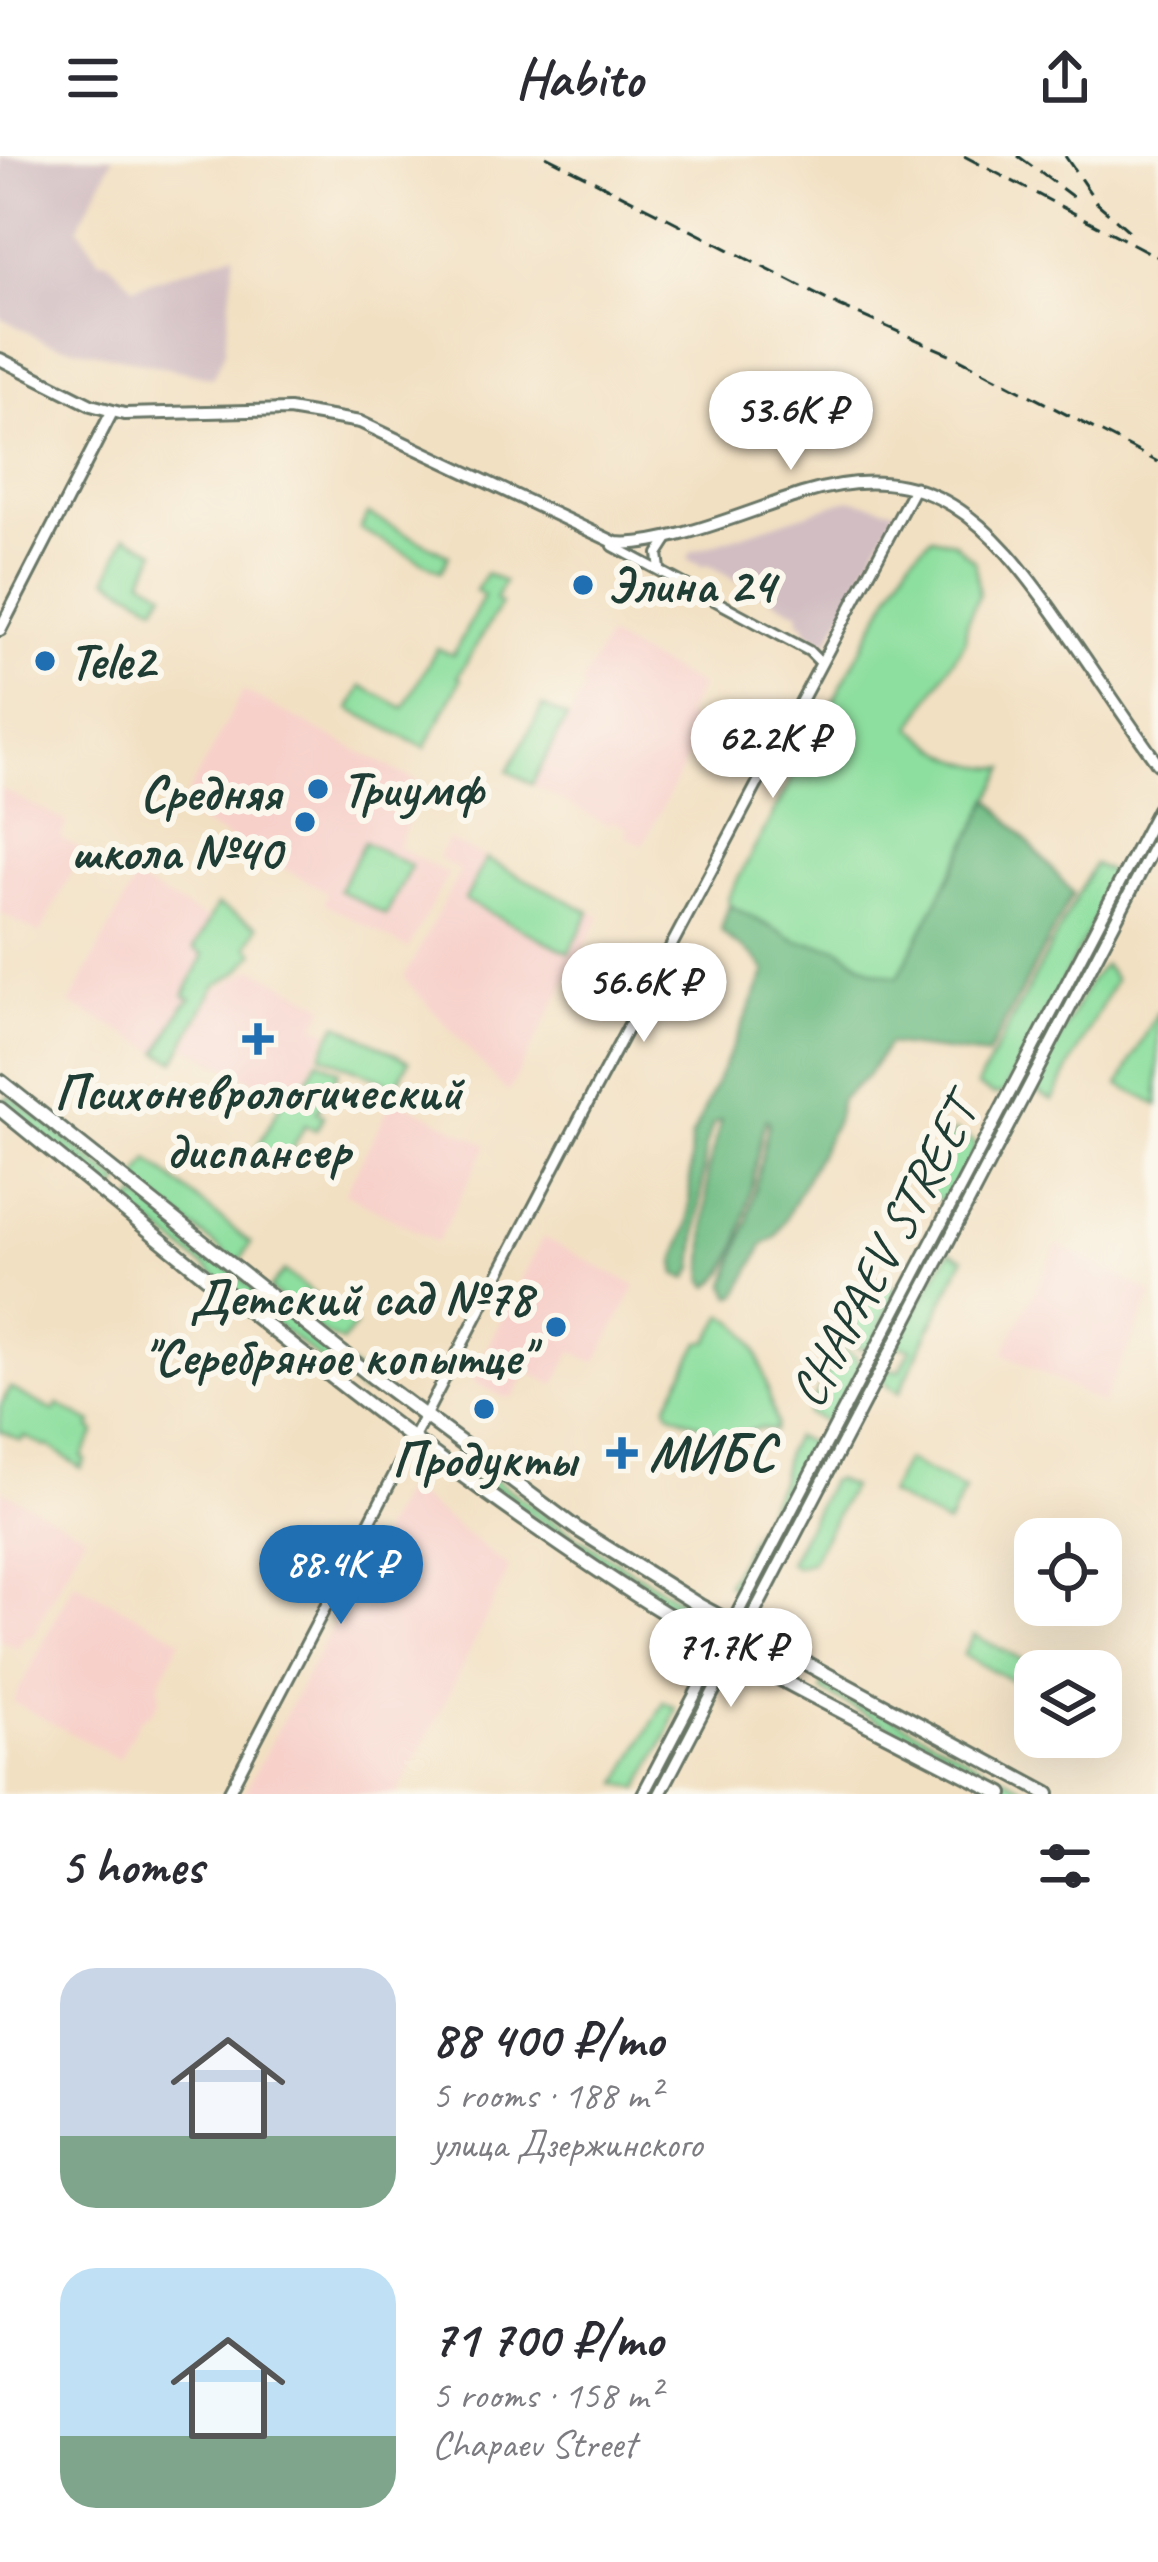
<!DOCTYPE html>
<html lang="en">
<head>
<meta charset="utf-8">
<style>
	:root { --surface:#fff; --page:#f7f7f7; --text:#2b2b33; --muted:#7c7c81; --accent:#1f6fb2 }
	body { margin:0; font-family:Caveat,sans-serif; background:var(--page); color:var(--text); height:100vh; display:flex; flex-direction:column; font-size:45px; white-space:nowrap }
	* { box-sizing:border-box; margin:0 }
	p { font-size:39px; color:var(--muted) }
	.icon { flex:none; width:66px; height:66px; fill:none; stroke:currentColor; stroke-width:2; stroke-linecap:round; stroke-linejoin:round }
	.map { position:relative; height:1638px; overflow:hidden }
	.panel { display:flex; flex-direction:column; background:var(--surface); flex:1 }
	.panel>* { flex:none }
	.buttons { position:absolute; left:1014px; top:1362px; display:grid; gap:24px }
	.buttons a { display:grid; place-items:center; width:108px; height:108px; border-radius:24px; background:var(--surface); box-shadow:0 12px 48px #0002; font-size:60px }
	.price { position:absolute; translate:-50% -102px; padding:0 27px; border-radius:42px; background:#fff; color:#222; font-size:39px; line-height:78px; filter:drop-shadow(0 3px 6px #0008) }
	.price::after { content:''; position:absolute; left:50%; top:72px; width:36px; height:27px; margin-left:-18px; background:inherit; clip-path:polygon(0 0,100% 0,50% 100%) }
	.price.current { background:var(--accent); color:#fff }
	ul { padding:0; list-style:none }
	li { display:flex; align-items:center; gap:36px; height:300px; padding:0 60px }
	li span { display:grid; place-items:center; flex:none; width:336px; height:240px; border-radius:36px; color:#555 }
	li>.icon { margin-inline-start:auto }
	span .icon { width:144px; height:144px; fill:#fffc; stroke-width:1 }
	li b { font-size:51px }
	h2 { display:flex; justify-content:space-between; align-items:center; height:144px; padding:0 60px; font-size:51px }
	header { display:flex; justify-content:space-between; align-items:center; height:156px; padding:0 60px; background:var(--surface); font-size:54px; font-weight:700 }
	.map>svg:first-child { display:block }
	.built { fill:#f7d0ca }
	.industrial { fill:#d2bec2 }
	.green { fill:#8ddf9f; stroke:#568e6a; stroke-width:3 }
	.forest { fill:#72be86; stroke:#487e5d; stroke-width:3 }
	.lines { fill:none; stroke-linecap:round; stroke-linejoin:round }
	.minor-casing { stroke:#697666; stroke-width:14 }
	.tertiary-casing { stroke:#697666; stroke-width:15 }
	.secondary-casing { stroke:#697666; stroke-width:16 }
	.primary-casing { stroke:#697666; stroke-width:18 }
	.minor { stroke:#fff; stroke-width:8 }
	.tertiary { stroke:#fff; stroke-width:9 }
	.secondary { stroke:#fff; stroke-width:10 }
	.primary { stroke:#fff; stroke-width:12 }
	.rail { stroke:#1f3d34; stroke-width:3; stroke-dasharray:18 9; stroke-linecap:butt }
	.poi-dot { fill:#1f6fb2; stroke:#fbf7ec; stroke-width:4.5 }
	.labels { text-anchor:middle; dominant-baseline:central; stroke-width:12; stroke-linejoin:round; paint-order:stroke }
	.poi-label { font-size:51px; font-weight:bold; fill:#1f3d34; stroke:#fbf7ec; text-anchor:start }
	.street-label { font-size:51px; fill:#1f3d34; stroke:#fbf7ec }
</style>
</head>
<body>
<header><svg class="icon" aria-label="menu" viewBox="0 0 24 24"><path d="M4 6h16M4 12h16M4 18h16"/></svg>Habito<svg class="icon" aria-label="share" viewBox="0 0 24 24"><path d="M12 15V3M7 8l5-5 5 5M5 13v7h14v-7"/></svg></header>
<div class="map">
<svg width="1158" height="1638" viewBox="0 0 1158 1638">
	<rect width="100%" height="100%" fill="#fbf7ec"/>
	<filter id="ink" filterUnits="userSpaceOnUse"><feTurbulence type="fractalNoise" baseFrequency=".00833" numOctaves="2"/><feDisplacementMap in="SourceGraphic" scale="24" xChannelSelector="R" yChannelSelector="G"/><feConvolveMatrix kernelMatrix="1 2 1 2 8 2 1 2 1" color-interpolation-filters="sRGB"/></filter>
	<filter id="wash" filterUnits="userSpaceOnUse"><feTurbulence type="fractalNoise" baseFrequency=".004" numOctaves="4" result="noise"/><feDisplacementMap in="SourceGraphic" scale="48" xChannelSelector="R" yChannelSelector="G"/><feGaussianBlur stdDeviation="2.7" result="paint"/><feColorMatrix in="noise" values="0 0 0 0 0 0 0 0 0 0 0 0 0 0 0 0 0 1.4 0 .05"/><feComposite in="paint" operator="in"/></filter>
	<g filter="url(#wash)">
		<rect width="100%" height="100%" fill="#f2e0c2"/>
		<path class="built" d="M607,481L701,530L685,560L704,570L643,689L625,680L628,672L612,665L609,670L533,629L585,532L581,529Z
			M243,535L424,629L398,691L448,718L408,793L324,747L327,736L179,655Z
			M0,632L67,666L61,682L83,694L40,778L0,757Z
			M448,683L601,760L508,937L404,822L460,715L438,702Z
			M135,724L209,764L194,792L205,799L184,838L191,843L159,896L70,848Z
			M254,812L326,850L316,869L329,876L293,947L186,890L215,834Z
			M394,941L487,989L437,1086L345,1037Z
			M543,1081L636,1130L596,1207L572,1195L555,1229L527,1215L514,1240L506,1242L475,1227L473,1219Z
			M1058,1089L1153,1138L1102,1248L1003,1197Z
			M405,1331L510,1412L434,1569L397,1638H244Z
			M0,1333L85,1378L32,1481L26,1479L18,1493L0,1484Z
			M74,1426L181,1483L159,1526V1544L153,1555L139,1564L119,1603L13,1546Z"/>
		<path class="industrial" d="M0,0L114,1L78,71L100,104H107L134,131L235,97L225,195L213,222L46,186L0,161Z
			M850,343L896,354L828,486L805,474L807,470L799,465V457L706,409L703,411L687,403L692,395Z"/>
		<path class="green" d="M368,358L449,400L441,416L360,373Z
			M126,380L156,395L143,423L164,435L156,450L108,422Z
			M932,381L954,386L975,406L979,439L967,465L965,485L912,571C945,599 962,611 1006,612L898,822L873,815L838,792L797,785L729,749L728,742L898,424L911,401Z
			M486,417L504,426L495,444L501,448L458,520L461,523L425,592L350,553L362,530L404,552L437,492L453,499L484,440L476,435Z
			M543,550L567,562L532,628L508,615Z
			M364,686L411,710L386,759L339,734Z
			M486,703L590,756L569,797L465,744Z
			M1094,708L1114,718L1110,734L1004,937L994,939L977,930Z
			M217,749L258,770L248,790L255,797L238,816L215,830L175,905L159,896L183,850L191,843L184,839L204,799L194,793Z
			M1104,809L1115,824L1053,944L1039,937L1036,928L1089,826Z
			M1158,855V949L1119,929Z
			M337,867L409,905L396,930L321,899Z
			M318,904L339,915L317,956L324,960L316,974L305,969L284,1009L256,994L284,943L295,948Z
			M9,939L121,1027L113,1037L2,948Z
			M954,975L974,986L975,994L951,1040L940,1044L923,1036Z
			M149,1004L251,1087L241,1104L237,1106L140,1030L138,1021Z
			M137,1040L369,1225L370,1234L362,1237L129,1050Z
			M950,1095L964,1102L899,1237L886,1229L883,1222L889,1213L900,1215L911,1192L895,1189Z
			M284,1115L355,1170L342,1186L323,1177L269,1133Z
			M877,1122L897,1133L873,1189L861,1193L845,1184Z
			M724,1159C762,1177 765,1229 776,1267L774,1275L761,1272L726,1280L669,1256L667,1249L700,1186L709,1185Z
			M840,1193L856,1201L860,1211L831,1269L807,1257Z
			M10,1232L54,1255L58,1249L92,1267L90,1272L95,1276L82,1301L85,1304L81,1312L47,1289L45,1291L24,1280L21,1285L0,1274V1251Z
			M794,1281L812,1287L815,1298L739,1434L727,1428L780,1326L786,1296Z
			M906,1304L965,1335L947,1369L888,1338Z
			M468,1305L574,1379L694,1453L687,1464L465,1315Z
			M835,1323L851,1331L811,1406L796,1411L789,1407L830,1325Z
			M974,1479L1032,1509L1021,1529L963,1499Z
			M825,1526L1036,1638H1017L821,1534Z
			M664,1546L676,1552L670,1574L639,1633L619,1627Z"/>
		<path class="forest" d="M990,643L1073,737L987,900L888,888L867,920L841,943L836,965L776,1081L763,1089L738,1139L732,1140L726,1129L748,1066L769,966L766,963C751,1006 748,1106 710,1131L705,1125L704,1110L708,1014L721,964L713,968L706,990L694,1112L687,1123L677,1118L675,1106L689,1067L691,983L766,816C753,792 735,793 721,774L729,749L797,785L838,792L873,815L898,821Z"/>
	</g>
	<g filter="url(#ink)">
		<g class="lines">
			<defs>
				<path id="minor" d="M613,390L809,495L821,507
					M660,413L658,398L667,384"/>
				<path id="tertiary" d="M228,1638L592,939L915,331"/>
				<path id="secondary" d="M0,203L91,249L124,258L289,254L360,266L616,387C664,392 754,353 802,338C929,298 991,367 1058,463C1092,511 1124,561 1158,608
					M0,474L112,256
					M643,1638L1158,653
					M660,1638L1158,683"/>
				<path id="primary" d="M0,925L374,1222L577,1373L700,1450L1048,1638
					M0,953C202,1117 402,1286 619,1428C741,1508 874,1571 1002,1638"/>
			</defs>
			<use href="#minor" class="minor-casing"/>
			<use href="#tertiary" class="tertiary-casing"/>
			<use href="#secondary" class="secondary-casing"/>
			<use href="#primary" class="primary-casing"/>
			<use href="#minor" class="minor"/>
			<use href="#tertiary" class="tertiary"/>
			<use href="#secondary" class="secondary"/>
			<use href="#primary" class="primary"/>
			<path class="rail" d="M546,0L839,150L954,200L1158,306
				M964,0L1158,101
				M1018,0L1073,41
				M1065,0L1097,47L1129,75"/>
		</g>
	</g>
	<g class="poi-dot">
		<circle cx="583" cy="429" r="12"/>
		<circle cx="45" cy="505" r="12"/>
		<circle cx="318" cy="633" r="12"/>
		<circle cx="305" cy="666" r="12"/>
		<path d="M252 865h12v12h12v12h-12v12h-12v-12h-12v-12h12z"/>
		<circle cx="556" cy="1171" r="12"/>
		<circle cx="484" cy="1253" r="12"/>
		<path d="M616 1279h12v12h12v12h-12v12h-12v-12h-12v-12h12z"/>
	</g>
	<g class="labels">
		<g class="poi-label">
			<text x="607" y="429">Элина 24</text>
			<text x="69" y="505">Tele2</text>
			<text x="342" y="633">Триумф</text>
			<text x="281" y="637" text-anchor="end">Средняя<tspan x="281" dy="59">школа №40</tspan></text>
			<text x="258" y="936" text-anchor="middle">Психоневрологический<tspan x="258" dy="59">диспансер</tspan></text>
			<text x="532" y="1142" text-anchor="end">Детский сад №78<tspan x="532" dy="59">"Серебряное копытце"</tspan></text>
			<text x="649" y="1297">МИБС</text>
			<text x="484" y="1303" text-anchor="middle">Продукты</text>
		</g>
		<g class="street-label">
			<text transform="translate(883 1096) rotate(-62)">CHAPAEV STREET</text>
		</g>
	</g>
</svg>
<div class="buttons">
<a><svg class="icon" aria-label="locate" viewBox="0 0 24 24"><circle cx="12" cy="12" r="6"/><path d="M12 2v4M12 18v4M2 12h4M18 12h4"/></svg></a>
<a><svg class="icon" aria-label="layers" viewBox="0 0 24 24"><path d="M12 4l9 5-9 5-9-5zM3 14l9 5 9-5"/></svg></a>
</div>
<b class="price" style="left:791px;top:317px">53.6K ₽</b>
<b class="price" style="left:773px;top:645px">62.2K ₽</b>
<b class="price" style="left:644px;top:889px">56.6K ₽</b>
<b class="price current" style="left:341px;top:1471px">88.4K ₽</b>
<b class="price" style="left:731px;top:1554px">71.7K ₽</b>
</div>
<section class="panel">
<h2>5 homes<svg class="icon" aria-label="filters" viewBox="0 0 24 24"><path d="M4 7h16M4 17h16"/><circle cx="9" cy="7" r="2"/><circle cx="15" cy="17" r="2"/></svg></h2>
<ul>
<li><span style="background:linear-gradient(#c9d6e8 70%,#7fa58c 0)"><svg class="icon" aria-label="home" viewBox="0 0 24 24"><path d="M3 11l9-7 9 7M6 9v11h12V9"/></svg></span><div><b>88 400 ₽/mo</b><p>5 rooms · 188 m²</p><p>улица Дзержинского</p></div></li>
<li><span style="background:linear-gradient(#bfe0f5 70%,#7fa58c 0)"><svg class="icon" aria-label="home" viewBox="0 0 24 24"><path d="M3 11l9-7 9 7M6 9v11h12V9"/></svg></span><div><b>71 700 ₽/mo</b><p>5 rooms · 158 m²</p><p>Chapaev Street</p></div></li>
</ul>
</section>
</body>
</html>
